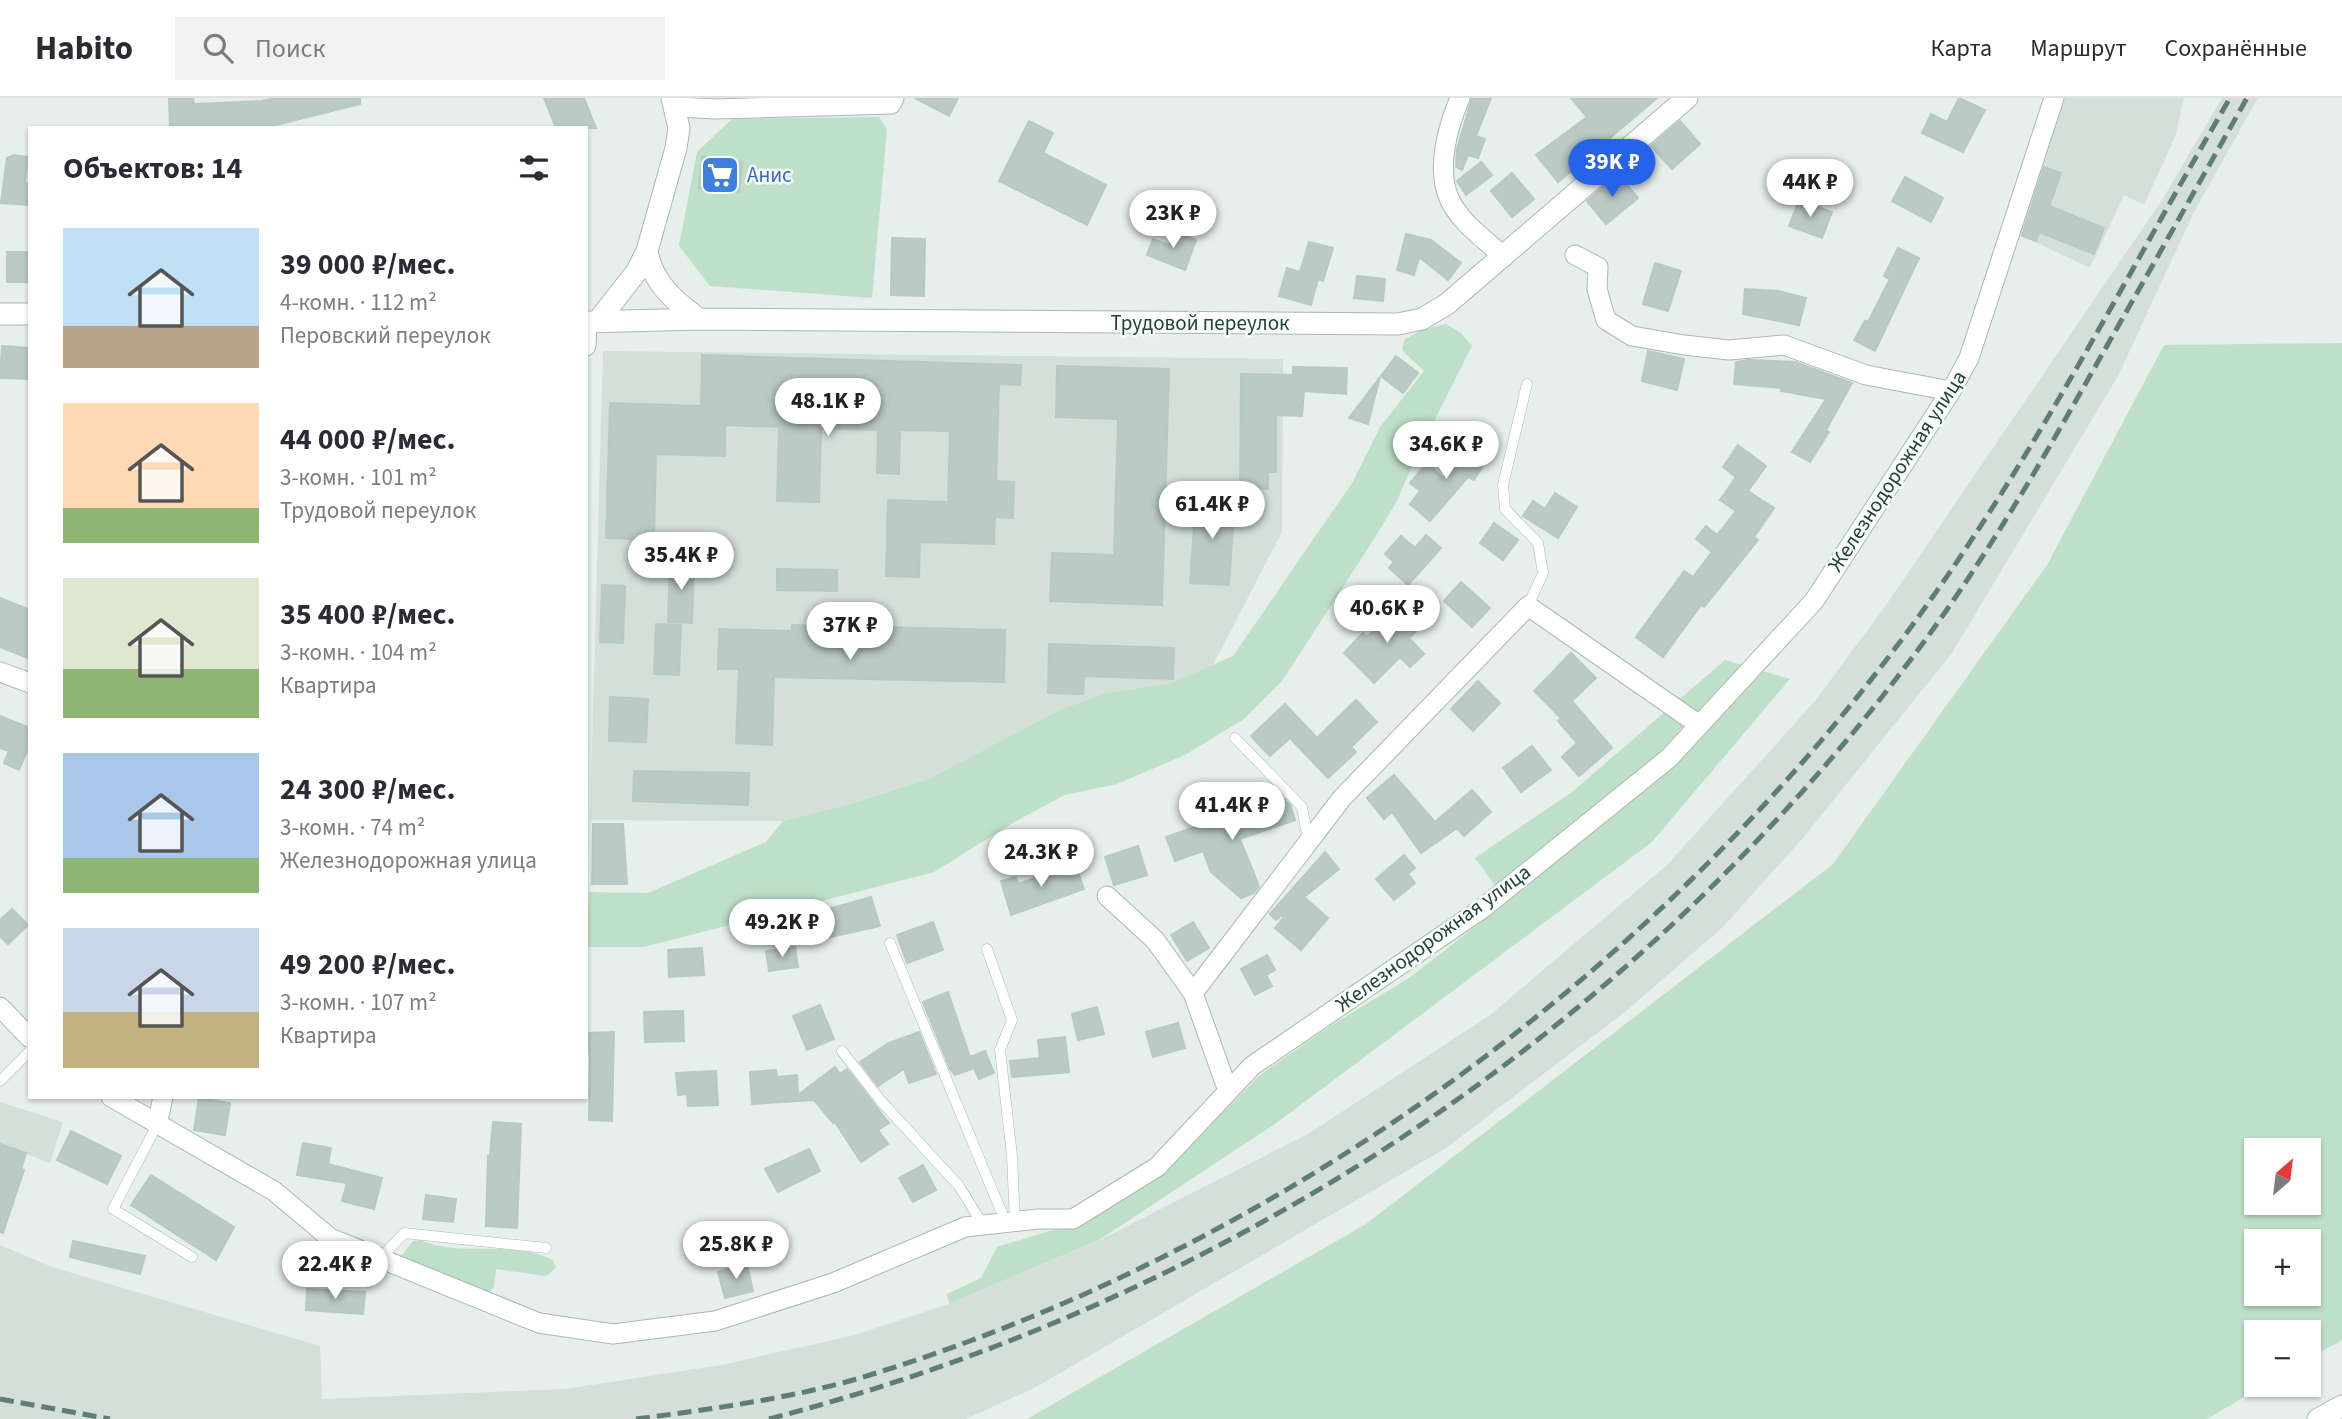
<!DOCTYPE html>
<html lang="ru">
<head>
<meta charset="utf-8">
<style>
	:root { --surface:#fff; --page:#f2f2f3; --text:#2b2b33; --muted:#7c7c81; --line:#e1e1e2; --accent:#2563eb }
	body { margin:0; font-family:"Source Sans 3",sans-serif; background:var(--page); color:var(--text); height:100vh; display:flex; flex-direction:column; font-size:26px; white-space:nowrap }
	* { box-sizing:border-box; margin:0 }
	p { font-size:23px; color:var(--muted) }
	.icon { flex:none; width:38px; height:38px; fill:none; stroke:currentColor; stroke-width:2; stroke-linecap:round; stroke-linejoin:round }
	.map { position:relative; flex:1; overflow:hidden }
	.drawer { position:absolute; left:28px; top:28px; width:560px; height:973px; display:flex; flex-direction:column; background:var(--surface); border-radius:0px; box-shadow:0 2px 5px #0004 }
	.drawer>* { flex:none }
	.needle { width:46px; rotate:28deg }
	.buttons { position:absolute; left:2244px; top:1040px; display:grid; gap:14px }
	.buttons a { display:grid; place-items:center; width:77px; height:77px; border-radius:0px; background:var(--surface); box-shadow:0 2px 5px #0004; font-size:35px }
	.price { position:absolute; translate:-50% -60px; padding:0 16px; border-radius:24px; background:#fff; color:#222; font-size:23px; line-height:46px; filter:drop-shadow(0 2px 4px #0008) }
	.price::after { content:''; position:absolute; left:50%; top:42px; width:21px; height:16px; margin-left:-10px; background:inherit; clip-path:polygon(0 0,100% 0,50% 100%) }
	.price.on { background:var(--accent); color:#fff }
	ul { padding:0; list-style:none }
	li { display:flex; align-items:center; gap:21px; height:175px; padding:0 35px }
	li span { display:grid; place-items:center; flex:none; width:196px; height:140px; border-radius:0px; color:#555 }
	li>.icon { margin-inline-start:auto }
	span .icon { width:84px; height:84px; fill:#fffc; stroke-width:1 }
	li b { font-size:30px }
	h2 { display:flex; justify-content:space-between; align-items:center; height:84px; padding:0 35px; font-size:30px }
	header { display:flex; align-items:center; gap:42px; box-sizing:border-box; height:98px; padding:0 35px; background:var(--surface); border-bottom:2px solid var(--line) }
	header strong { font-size:33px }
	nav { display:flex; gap:38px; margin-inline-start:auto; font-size:24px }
	.search { width:490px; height:63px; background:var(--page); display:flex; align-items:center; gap:18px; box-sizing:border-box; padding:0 24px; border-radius:0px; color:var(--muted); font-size:26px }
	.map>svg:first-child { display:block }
	.built { fill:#d4dfda }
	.green { fill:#bfe0c8; fill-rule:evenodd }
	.building { fill:#bbcac4; stroke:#b8c9c2; stroke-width:2 }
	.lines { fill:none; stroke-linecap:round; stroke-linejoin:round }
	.service-casing { stroke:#a8b8b2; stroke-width:11 }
	.minor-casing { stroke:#a8b8b2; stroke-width:21 }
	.tertiary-casing { stroke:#a8b8b2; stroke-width:23 }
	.service { stroke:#fff; stroke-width:10 }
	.minor { stroke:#fff; stroke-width:19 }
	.tertiary { stroke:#fff; stroke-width:21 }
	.rail { stroke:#5f7d75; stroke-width:5; stroke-dasharray:14 7; stroke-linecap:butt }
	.labels { text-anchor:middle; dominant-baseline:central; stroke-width:5; stroke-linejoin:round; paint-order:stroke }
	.shop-label { font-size:21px; fill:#366cbe; stroke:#f7fbf9; text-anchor:start }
	.street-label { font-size:21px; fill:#24423a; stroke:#f7fbf9 }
</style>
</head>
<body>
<header>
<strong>Habito</strong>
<div class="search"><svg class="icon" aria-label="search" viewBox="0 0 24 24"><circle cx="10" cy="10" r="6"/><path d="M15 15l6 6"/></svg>Поиск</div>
<nav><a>Карта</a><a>Маршрут</a><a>Сохранённые</a></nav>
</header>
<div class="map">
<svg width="2342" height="1321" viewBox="0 0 2342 1321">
	<rect width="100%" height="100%" fill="#e6efeb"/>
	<path class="built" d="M2065,0H2184L2175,39L2144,107L2124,97L2090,170L2016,135Z
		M2222,0H2258L2194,114L2118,278L1952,555L1803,740L1723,829L1625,914L1446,1050L1036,1289L966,1321H0V1147L52,1169L320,1248L322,1301L565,1291L721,1267L851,1238L949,1206L1100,1142L1308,1036L1490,917L1667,767L1815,603L1884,510L2162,102Z
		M603,253L1283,261L1282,434L1212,569L1172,585L1106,595L1062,611L928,681L857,704L783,723L590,722Z
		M0,1004L63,1024L50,1065L0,1046Z"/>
	<path class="green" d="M879,19L887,31L872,200L710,188L679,148L697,54L732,21Z
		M1446,226L1461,235L1472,248L1416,359L1396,405L1367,452L1282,583L1244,621L1185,657L1117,686L1065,697L1016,723L934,774L644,849H586L589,794L648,795L766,744L783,723L857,704L928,681L1062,611L1106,595L1172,585L1233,558L1352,385L1380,329L1424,273L1402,252L1405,241L1422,232Z
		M2342,245V1242L2308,1261V1234H2256V1286H2266L2207,1321H1027L1366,1126L1833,766L2047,467L2164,247ZM2256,1052H2308V1104H2256ZM2256,1143H2308V1195H2256Z
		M1725,562L1790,581L1652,744L1275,1026L1099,1142L949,1206L947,1196L981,1180L997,1149L1049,1133L1085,1126L1162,1075L1260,977L1330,928L1409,880L1507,804L1475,760L1572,694Z
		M420,1142C462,1160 511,1141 553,1162L556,1170L546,1178L496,1171L494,1189L484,1200L401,1158L413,1143Z"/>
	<path class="building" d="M169,0H193L194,6L262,3L276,0H360V6L268,29V27L170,30Z
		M544,0H584L596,30H556Z
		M915,0H958L949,18Z
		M1472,0H1491L1476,38L1485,41L1478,60L1468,57L1462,72L1456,69L1457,51Z
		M1571,0H1657L1558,84L1536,57L1587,19Z
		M1959,0L1985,12L1963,54L1922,35L1931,16L1947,24Z
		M1029,23L1053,35L1043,55L1106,87L1087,127L999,83Z
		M1680,23L1700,46L1672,71L1651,48Z
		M14,57L28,59L25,85L30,86V107L1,105L7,60Z
		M702,59L742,64L739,94L699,90Z
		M1481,64L1492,77L1466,97L1457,83Z
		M2044,69L2061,75L2049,108L2104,130L2094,156L2039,134L2036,143L2022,138Z
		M1512,75L1534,101L1512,119L1491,93Z
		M1618,76L1638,100L1606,126L1587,103Z
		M1905,79L1943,100L1931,124L1892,103Z
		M1799,102L1832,114L1822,140L1789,128Z
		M1174,133L1196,142L1185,172L1147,157L1153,141L1169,147Z
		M1406,136L1431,142L1461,165L1448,182L1419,159L1414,177L1397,172Z
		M892,140L925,141L924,198L891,197Z
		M1309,144L1333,150L1323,183L1318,181L1311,207L1279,198L1287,170L1300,174Z
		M1898,150L1919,160L1875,253L1854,242L1865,223L1868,224L1890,181L1884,178Z
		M7,154H30V184H7Z
		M1655,165L1681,173L1668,213L1643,206Z
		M1357,178L1385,181L1383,203L1354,200Z
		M1745,191L1778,193L1806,200L1799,227L1743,216Z
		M2,248L30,250V281L0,280Z
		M1648,253L1684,261L1677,292L1642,283Z
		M702,257L1021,267L1020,287L999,286L996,383L1014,384L1013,420L995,419L994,446L920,444L919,479L886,478L888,402L948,404L950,333L900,332L899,376L877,375L878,332L821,330L819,404L777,403L779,329L725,327V358L656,356L654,442L606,440L610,305L701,308Z
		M1396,258L1418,275L1403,295L1381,278Z
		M1749,262L1795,264L1852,285L1826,332L1829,334L1810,364L1792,354L1826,301L1781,293L1782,290L1734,286L1736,264Z
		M1057,268L1169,271L1162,507L1050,503L1052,455L1114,457L1118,321L1056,319Z
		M1293,269L1347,270L1346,296L1304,293L1302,318L1276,317V374H1268V391L1240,390L1241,276L1293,277Z
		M1380,279L1368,326L1349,320Z
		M1466,344L1489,358L1474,382L1468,379L1430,423L1410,406L1420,393L1410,385L1427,365L1443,380Z
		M1738,347L1766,368L1748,393L1774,410L1754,439L1758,442L1704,509L1701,507L1663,559L1636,539L1684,473L1693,479L1712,454L1696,441L1706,428L1717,437L1736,413L1720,402L1736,379L1723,369Z
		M1555,395L1577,409L1558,440L1523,418L1533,403L1545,411Z
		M1196,399L1235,402L1229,487L1190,485Z
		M1494,425L1518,442L1503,462L1480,445Z
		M1426,437L1441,450L1408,487L1389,470L1394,464L1385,456L1401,438L1415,450Z
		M670,463H694L692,525L668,524Z
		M777,471L837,472V493L777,492Z
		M1461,484L1490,510L1472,529L1444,503Z
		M602,487L625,488L623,545L600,544Z
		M0,500L30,512V561L0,549Z
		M1404,504L1415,516L1411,520L1420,529L1409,540L1424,556L1410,569L1400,559L1374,585L1344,555L1363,535L1367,539Z
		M656,526L681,527L679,577L654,576Z
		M792,527L1005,532L1004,584L774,579L772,647L736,645L739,571H718L719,531L792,533Z
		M1049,546L1174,550L1173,581L1084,578L1083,596L1048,595Z
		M1571,555L1596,580L1572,603L1612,650L1579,678L1562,659L1577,645L1558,623L1561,620L1534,593Z
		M1478,583L1500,605L1473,633L1451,611Z
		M610,599L648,601L646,644L609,643Z
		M1356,602L1377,624L1351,649L1356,654L1328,680L1290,640L1270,658L1251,638L1285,606L1317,640Z
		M0,618L30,630V646L19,672L4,665L9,653L0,650Z
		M1532,648L1551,672L1521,694L1503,670Z
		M634,673L749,675L748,707L633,703Z
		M1394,677L1435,724L1472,692L1491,714L1464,738L1457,730L1421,755L1392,714L1384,721L1367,700Z
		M1281,698L1291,708L1295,722L1240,741L1259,788L1254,795L1241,800L1211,774L1203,753L1175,763L1166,739Z
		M593,726H623L627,786H592Z
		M1138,748L1147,777L1114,787L1105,759Z
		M1325,754L1339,771L1304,799L1328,820L1301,852L1275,830L1284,819L1282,817L1276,822L1270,816Z
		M1404,757L1415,770L1408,776L1415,785L1394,802L1376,781Z
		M1075,766L1084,791L1011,817L1001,783L1016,779L1018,786Z
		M871,799L880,828L830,839L822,813Z
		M12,811L28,827L8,846L0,838V822Z
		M933,824L943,852L907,865L897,837Z
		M1193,824L1209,850L1187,863L1171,837Z
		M795,849L798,869L769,873L766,853Z
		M702,850L704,877L669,879L668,852Z
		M1267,857L1275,872L1266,877L1272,888L1255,897L1241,871Z
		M948,894L970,959L985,953L994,975L979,981L974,970L955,977L950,971L923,904Z
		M820,907L834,941L807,952L793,918Z
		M1097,909L1104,936L1078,942L1072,916Z
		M683,913L684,943L645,944L644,914Z
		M1178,925L1185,950L1153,959L1146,934Z
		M614,934L612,1023L589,1022L590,962L588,935Z
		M919,934L936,976L909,985L904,971L878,988L860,964L889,945Z
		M1065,939L1069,974L1012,979L1010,963L1040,960L1038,942Z
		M835,969L840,976L847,971L889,1025L878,1032L888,1046L861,1064L835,1024L833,1025L814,1002L752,1006L750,974L776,972L777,979L797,977L798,997Z
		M716,973L718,1007L688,1008L687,996L678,997L676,975Z
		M199,1000L230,1005L225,1037L194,1032Z
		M493,1024L521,1026L517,1130L486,1128L488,1058H490Z
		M71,1033L121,1058L107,1086L57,1062Z
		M303,1045L331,1050L328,1066L382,1080L374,1111L342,1103L347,1085L297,1077Z
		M0,1046L26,1055L21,1071L24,1072L3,1135L0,1134Z
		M809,1051L820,1073L778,1094L765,1071Z
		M923,1067L936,1092L913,1104L899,1080Z
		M151,1077L234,1129L216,1162L131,1107Z
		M426,1097L456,1101L453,1124L423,1121Z
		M73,1143L145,1158L140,1176L70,1159Z
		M747,1166L753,1193L725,1200L718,1174Z
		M307,1191L365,1194L363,1216L306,1212Z"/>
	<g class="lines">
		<defs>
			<path id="service" d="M1527,286L1503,387L1505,411L1538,445L1543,475L1528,508
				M1235,640L1302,709L1308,742
				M890,845L1006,1125
				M987,851L1012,922L1000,952L1012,1058L1015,1124
				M842,953L881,1003L959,1088L983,1127
				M0,983L30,953
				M157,1027L113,1111L192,1159
				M380,1161L404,1135L546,1150"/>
			<path id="minor" d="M1460,0C1448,28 1436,70 1449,100C1459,124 1486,142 1504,159
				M676,9L716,11L891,6L894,0
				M1575,157L1598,169L1597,191L1606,222L1632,238L1684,247L1729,252L1784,247L1866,277L1951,293
				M586,248L587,224
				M0,574L30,585
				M1107,798L1155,842L1193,895L1228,993
				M1193,895L1342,700L1528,508L1698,626
				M0,909L30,940
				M111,999L274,1093L330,1140L539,1225L613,1236L715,1223L833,1185L965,1129L1038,1121H1073L1157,1069L1252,968L1483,810L1669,660L1814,503L1951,293L1969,260L2054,0
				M157,1027L163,999"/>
			<path id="tertiary" d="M647,153C653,185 673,202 699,221
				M0,216H30
				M598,223L637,173L647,153L676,50L679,30L672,0
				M586,224L699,221L1398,226L1422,221L1447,206L1687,0
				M2318,1321L2342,1308"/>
		</defs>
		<use href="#service" class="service-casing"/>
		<use href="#minor" class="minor-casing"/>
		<use href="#tertiary" class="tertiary-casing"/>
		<use href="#service" class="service"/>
		<use href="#minor" class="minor"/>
		<use href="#tertiary" class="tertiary"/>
		<path class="rail" d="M0,1301L110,1321
			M636,1321C711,1311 788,1301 860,1280C1274,1155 1656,877 1911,529C2033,363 2126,178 2230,0
			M769,1321C1233,1200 1642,928 1926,541C1991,452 2046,356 2100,260C2149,174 2198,87 2247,0"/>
	</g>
	<defs>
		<symbol id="supermarket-square" viewBox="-11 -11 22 22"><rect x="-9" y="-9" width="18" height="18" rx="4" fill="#3f7fe0" stroke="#f7fbf9"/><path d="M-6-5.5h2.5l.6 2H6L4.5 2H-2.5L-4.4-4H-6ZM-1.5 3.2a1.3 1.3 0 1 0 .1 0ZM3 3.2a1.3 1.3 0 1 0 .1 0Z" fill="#fff"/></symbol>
	</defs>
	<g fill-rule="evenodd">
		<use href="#supermarket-square" x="698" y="55" width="44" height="44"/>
	</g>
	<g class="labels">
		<g class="shop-label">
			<text x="747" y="77">Анис</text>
		</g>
		<g class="street-label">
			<text x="1200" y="225">Трудовой переулок</text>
			<text transform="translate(1897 373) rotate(-57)">Железнодорожная улица</text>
			<text transform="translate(1433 840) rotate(-36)">Железнодорожная улица</text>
		</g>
	</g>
</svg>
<div class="buttons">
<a><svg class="needle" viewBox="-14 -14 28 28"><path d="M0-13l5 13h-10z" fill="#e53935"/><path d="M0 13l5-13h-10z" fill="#7c7c81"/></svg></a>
<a>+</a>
<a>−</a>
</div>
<b class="price on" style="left:1612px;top:101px">39K ₽</b>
<b class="price" style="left:1810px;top:121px">44K ₽</b>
<b class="price" style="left:1173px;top:152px">23K ₽</b>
<b class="price" style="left:828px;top:340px">48.1K ₽</b>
<b class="price" style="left:1446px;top:383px">34.6K ₽</b>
<b class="price" style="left:1212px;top:443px">61.4K ₽</b>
<b class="price" style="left:681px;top:494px">35.4K ₽</b>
<b class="price" style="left:1387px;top:547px">40.6K ₽</b>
<b class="price" style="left:850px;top:564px">37K ₽</b>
<b class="price" style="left:1232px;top:744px">41.4K ₽</b>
<b class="price" style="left:1041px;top:791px">24.3K ₽</b>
<b class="price" style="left:782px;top:861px">49.2K ₽</b>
<b class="price" style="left:736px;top:1183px">25.8K ₽</b>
<b class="price" style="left:335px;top:1203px">22.4K ₽</b>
<section class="drawer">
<h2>Объектов: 14<svg class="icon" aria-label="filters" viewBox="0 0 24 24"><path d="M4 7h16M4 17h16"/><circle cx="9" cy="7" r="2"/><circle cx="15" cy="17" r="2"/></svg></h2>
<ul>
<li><span style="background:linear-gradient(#bfe0f5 70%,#b9a48a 0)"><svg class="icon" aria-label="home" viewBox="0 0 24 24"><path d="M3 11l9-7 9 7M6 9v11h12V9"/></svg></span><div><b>39 000 ₽/мес.</b><p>4-комн. · 112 m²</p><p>Перовский переулок</p></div></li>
<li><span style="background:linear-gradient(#ffd9b3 75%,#8fb573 0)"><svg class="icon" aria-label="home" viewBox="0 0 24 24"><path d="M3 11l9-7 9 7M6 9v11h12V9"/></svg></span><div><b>44 000 ₽/мес.</b><p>3-комн. · 101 m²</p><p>Трудовой переулок</p></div></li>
<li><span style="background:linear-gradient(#dfe7d0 65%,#8fb573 0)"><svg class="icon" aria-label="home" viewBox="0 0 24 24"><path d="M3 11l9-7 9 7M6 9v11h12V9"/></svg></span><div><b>35 400 ₽/мес.</b><p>3-комн. · 104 m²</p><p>Квартира</p></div></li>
<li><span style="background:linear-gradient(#a9c7e8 75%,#8fb573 0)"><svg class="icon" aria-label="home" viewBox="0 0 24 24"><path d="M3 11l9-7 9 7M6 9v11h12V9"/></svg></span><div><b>24 300 ₽/мес.</b><p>3-комн. · 74 m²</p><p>Железнодорожная улица</p></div></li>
<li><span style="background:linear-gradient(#c9d6e8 60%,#c2b280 0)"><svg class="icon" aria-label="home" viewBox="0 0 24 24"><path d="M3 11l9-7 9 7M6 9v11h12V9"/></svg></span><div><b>49 200 ₽/мес.</b><p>3-комн. · 107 m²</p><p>Квартира</p></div></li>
</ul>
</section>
</div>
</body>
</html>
